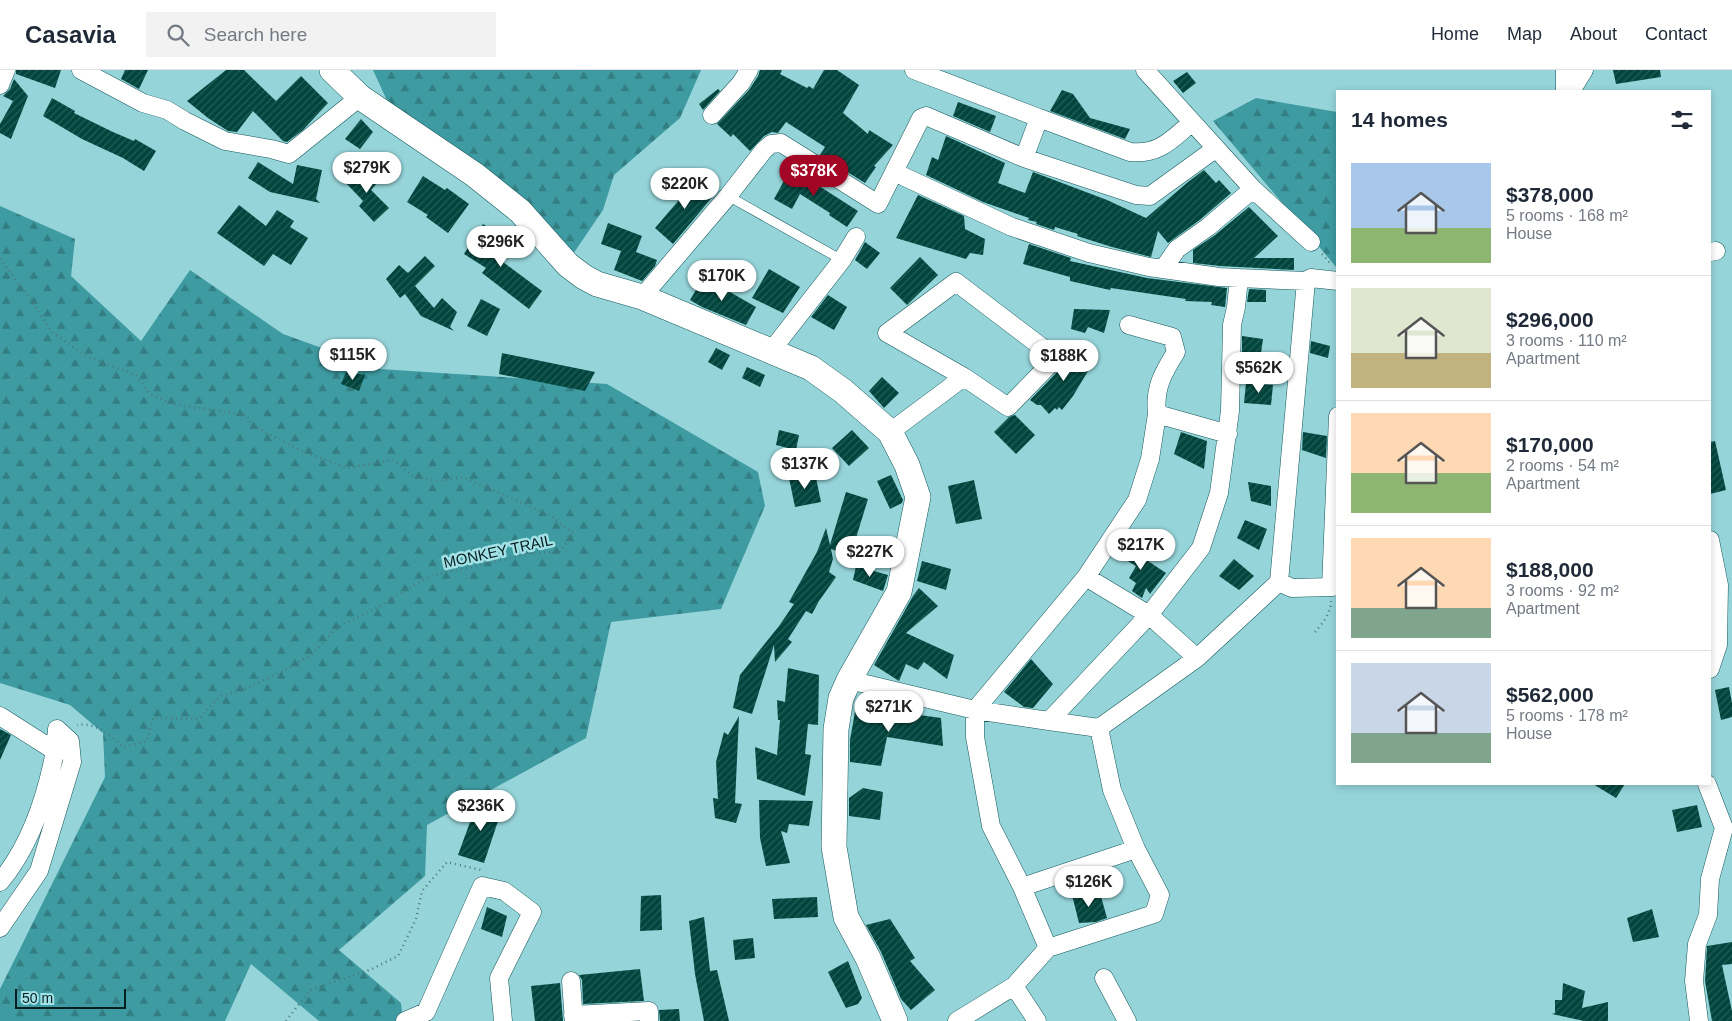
<!DOCTYPE html>
<html lang="en">
<head>
<meta charset="utf-8">
<style>
	:root { --surface:#fff; --page:#f2f2f3; --text:#1f2937; --muted:#747a83; --line:#e0e1e3; --accent:#a30524 }
	body { margin:0; font-family:Helvetica,sans-serif; background:var(--page); color:var(--text); height:100vh; display:flex; flex-direction:column; font-size:19px; white-space:nowrap }
	* { box-sizing:border-box; margin:0 }
	p { font-size:16px; color:var(--muted) }
	.icon { flex:none; width:28px; height:28px; fill:none; stroke:currentColor; stroke-width:2; stroke-linecap:round; stroke-linejoin:round }
	.map { position:relative; flex:1; overflow:hidden }
	.sheet { position:absolute; left:1336px; top:20px; width:375px; height:695px; display:flex; flex-direction:column; background:var(--surface); border-radius:0px; box-shadow:0 2px 8px #0003 }
	.sheet>* { flex:none }
	.scale { position:absolute; left:15px; bottom:12px; width:111px; box-sizing:border-box; padding-left:5px; border:2px solid #062022; border-top:0; font-size:14px; line-height:18px; white-space:nowrap; color:#062022; -webkit-text-stroke:4px #a2e1e6; paint-order:stroke }
	.price { position:absolute; translate:-50% -42px; padding:0 11px; border-radius:18px; background:#fff; color:#222; font-size:16px; line-height:32px; filter:drop-shadow(0 1px 2px #0008) }
	.price::after { content:''; position:absolute; left:50%; top:30px; width:15px; height:11px; margin-left:-8px; background:inherit; clip-path:polygon(0 0,100% 0,50% 100%) }
	.price.selected { background:var(--accent); color:#fff }
	ul { padding:0; list-style:none }
	li { display:flex; align-items:center; gap:15px; height:125px; padding:0 15px }
	li+li { border-top:1px solid var(--line) }
	li span { display:grid; place-items:center; flex:none; width:140px; height:100px; border-radius:0px; color:#555 }
	li>.icon { margin-inline-start:auto }
	span .icon { width:60px; height:60px; fill:#fffc; stroke-width:1 }
	li b { font-size:21px }
	h2 { display:flex; justify-content:space-between; align-items:center; height:60px; padding:0 15px; font-size:21px }
	header { display:flex; align-items:center; gap:30px; box-sizing:border-box; height:70px; padding:0 25px; background:var(--surface); border-bottom:1px solid var(--line) }
	header strong { font-size:24px }
	nav { display:flex; gap:28px; margin-inline-start:auto; font-size:18px }
	.search { width:350px; height:45px; background:var(--page); display:flex; align-items:center; gap:12px; box-sizing:border-box; padding:0 18px; border-radius:0px; color:var(--muted); font-size:19px }
	.map>svg:first-child { display:block }
	.forest { fill:url(#forest-firs) }
	.building { fill:url(#building-hatch) }
	.lines { fill:none; stroke-linecap:round; stroke-linejoin:round }
	.service-casing { stroke:#15585c; stroke-width:10 }
	.minor-casing { stroke:#15585c; stroke-width:19 }
	.secondary-casing { stroke:#15585c; stroke-width:26 }
	.path { stroke:#4d797d; stroke-width:2.5; stroke-dasharray:1 4; stroke-linecap:butt }
	.service { stroke:#fff; stroke-width:9 }
	.minor { stroke:#fff; stroke-width:18 }
	.secondary { stroke:#fff; stroke-width:25 }
	.labels { text-anchor:middle; dominant-baseline:central; stroke-width:5; stroke-linejoin:round; paint-order:stroke }
	.street-label { font-size:15px; fill:#062022; stroke:#a2e1e6 }
</style>
</head>
<body>
<header>
<strong>Casavia</strong>
<div class="search"><svg class="icon" aria-label="search" viewBox="0 0 24 24"><circle cx="10" cy="10" r="6"/><path d="M15 15l6 6"/></svg>Search here</div>
<nav><a>Home</a><a>Map</a><a>About</a><a>Contact</a></nav>
</header>
<div class="map">
<svg width="1732" height="951" viewBox="0 0 1732 951">
	<defs>
		<pattern id="forest-firs" width="22" height="20" patternUnits="userSpaceOnUse" patternTransform="scale(1.25)"><rect width="22" height="20" fill="#3e9ba1"/><path d="M5 1l3.5 6h-7zM16 11l3.5 6h-7z" fill="#327e83"/></pattern>
		<pattern id="building-hatch" width="6" height="6" patternUnits="userSpaceOnUse" patternTransform="scale(1.25)"><rect width="6" height="6" fill="#00463e"/><path d="M-1 1l2-2M0 6l6-6M5 7l2-2" fill="none" stroke="#245e57"/></pattern>
	</defs>
	<rect width="100%" height="100%" fill="#95d4d9"/>
	<path class="forest" d="M373,0H701L680,48L614,105L603,140L571,187L395,48Z
		M1256,28L1337,42V198L1213,51Z
		M0,136L75,169L71,206L141,271L190,200L283,264L380,299L607,314L758,402L765,436L721,539L611,552L586,668L427,755L425,806L339,880L401,933L403,951H319L251,894L225,951H0V919L105,707L103,663L70,635L0,613Z"/>
	<path class="building" d="M16,0H61L55,18L16,4Z
		M125,0H148L139,19L121,9Z
		M226,0H244L276,31L301,6L328,33L303,60L287,72L283,71L253,41L237,62L228,61L208,48L187,31Z
		M760,0H782L780,4L807,18L809,16L813,19L824,0H837L859,15L843,43L868,64L869,60L893,75L874,96L876,97L865,113L820,85L825,77L786,52L778,63L772,62L764,66L750,81L733,64L731,67L717,54L749,20L758,6Z
		M1613,0H1660L1661,7L1616,14Z
		M1187,2L1196,13L1183,23L1173,11Z
		M14,9L28,26L11,69L0,63V54L13,31L3,26L10,19Z
		M718,19L720,21L703,40L699,34Z
		M1062,20L1073,24L1090,48L1130,59L1125,69L1050,41Z
		M52,28L75,41L74,43L113,62L134,71L135,69L156,81L144,101L123,88L82,69L43,46Z
		M958,32L996,46L990,62L953,46Z
		M361,49L373,62L360,79L345,69Z
		M946,66L1005,93L998,113L1025,123L1033,102L1107,130L1146,148L1188,112L1204,100L1216,113L1219,110L1231,123L1201,149L1168,173L1158,161L1151,187L1112,177L1077,166L1078,164L1055,157L1054,160L1036,154L1037,152L1028,150L1029,148L983,132L926,105L932,87L938,90Z
		M258,92L293,114L297,95L322,100L316,129L320,133L270,122L248,108Z
		M361,96L377,113L371,120L389,138L374,152L359,136L363,131L345,112Z
		M791,98L858,141L847,157L829,145L830,143L800,124L792,139L774,129Z
		M423,106L445,120L447,118L469,134L448,163L426,147L428,145L407,132Z
		M694,107L715,124L673,174L655,158L679,130L677,127Z
		M918,125L964,146L965,159L985,169L983,185L970,183L966,189L896,168Z
		M239,135L266,156L277,140L294,151L290,157L308,168L291,195L273,184L264,196L217,163Z
		M1249,137L1278,166L1254,188H1294V200L1220,196L1193,193V180L1215,165Z
		M608,153L642,166L636,182L657,190L655,196L642,211L614,200L621,181L601,174Z
		M483,154L501,167L491,183L542,221L529,239L482,203L486,198L464,184Z
		M865,172L880,183L867,199L855,190Z
		M1029,174L1071,188L1070,191L1147,208L1227,218L1225,237L1211,235L1212,232L1185,231L1186,229L1111,218L1110,220L1070,211V207L1023,194Z
		M425,186L435,196L415,216L434,238L442,228L457,242L450,257L454,261L421,246L405,224L400,228L386,209L399,195L408,203Z
		M920,187L938,205L907,235L890,218Z
		M769,199L800,217L783,243L752,228Z
		M703,208L724,216L723,218L756,237L746,255L702,237L690,230Z
		M1249,219L1266,220V232H1247Z
		M828,225L847,237L834,260L811,247Z
		M481,229L500,239L487,266L467,256Z
		M1074,239L1110,240L1104,263L1088,257L1085,263L1071,259Z
		M1242,266L1263,269L1260,290L1242,287Z
		M1311,271L1330,276L1328,288L1310,283Z
		M1069,277L1094,291L1073,326L1062,340L1059,337L1057,340L1055,338L1049,344L1041,335H1037L1030,330L1064,295L1066,290L1065,283Z
		M716,278L730,285L722,300L708,292Z
		M502,283L595,302L585,321L499,304Z
		M747,297L765,305L760,317L742,308Z
		M346,302L365,305L359,321L341,314Z
		M882,307L899,323L884,338L869,321Z
		M1246,313L1273,315L1271,335L1244,333Z
		M1015,345L1035,365L1016,384L994,362L1009,347Z
		M779,360L799,365L796,380L776,375Z
		M852,360L869,378L849,396L832,378Z
		M1181,362L1207,371L1204,399L1174,384Z
		M1303,362L1327,366L1326,388L1302,380Z
		M1715,371L1726,420L1710,424V372Z
		M815,403L821,432L795,437L789,408Z
		M891,405L903,430L902,433L890,439L877,411Z
		M974,410L982,449L956,454L948,416Z
		M1248,412L1271,416V436L1251,431Z
		M846,422L868,429L856,468L868,473L865,492L831,479L833,489L829,502L836,507L819,531L812,544L806,541L788,569L792,572L775,592L774,575L752,644L733,638L740,605L779,556L794,534L789,532L817,482L826,458L830,475Z
		M1245,450L1267,459L1259,480L1237,468Z
		M1121,473L1166,503L1150,524L1146,518L1142,528L1132,521L1136,513L1129,508L1136,496L1116,484Z
		M1234,489L1254,506L1239,520L1219,506Z
		M922,491L951,499L946,520L917,511Z
		M856,496L888,505L883,521L853,510Z
		M919,518L938,536L906,563L954,585L947,609L924,592L918,600L906,594L899,611L874,595L913,526Z
		M1031,589L1053,614L1033,638L1024,637L1004,622Z
		M788,598L819,605L818,655L808,654L805,684L811,685L805,726L757,709L755,677L777,685L780,650H778L777,630L785,632Z
		M1729,617L1732,633V647L1721,650L1715,620Z
		M856,636L941,648L943,676L887,667L881,696L850,692V670Z
		M739,646L735,733L742,734L736,753L715,748L713,728L718,729L716,692L724,662L728,665Z
		M0,659L11,665L0,690Z
		M1593,714H1625L1616,728Z
		M863,718L883,722L880,750L849,746V728Z
		M759,730L813,731L809,756L789,754L787,763L781,761L790,793L766,796L760,768Z
		M477,733L503,736L484,793L458,785Z
		M1697,735L1702,757L1677,762L1672,740Z
		M1100,823L1107,848L1096,852L1079,853L1072,825Z
		M661,825L662,860L640,861L641,826Z
		M817,827L818,847L774,849L772,829Z
		M487,837L507,846L502,867L481,859Z
		M1652,839L1659,867L1633,872L1627,848Z
		M704,847L710,901L717,900L729,951H704L695,904L689,851Z
		M890,849L915,888L910,891L935,920L911,940L901,929L881,882L866,855Z
		M753,868L755,888L735,890L733,870Z
		M1732,872V894L1722,895L1732,941V951H1712L1705,911L1707,876Z
		M848,891L862,928L858,934L846,938L828,902Z
		M640,899L644,931L583,934L582,910L579,905Z
		M560,913L563,951H535L531,916Z
		M1563,913L1585,921L1582,938L1608,932V951H1584L1552,944L1555,943V930H1562Z
		M679,939L680,951H660L659,940Z"/>
	<g class="lines">
		<defs>
			<path id="service" d="M728,126L842,190"/>
			<path id="minor" d="M81,0L143,33L167,40L185,51L225,71L271,79L289,84L360,27
				M914,0L1039,48L1024,88L1136,125L1150,126L1215,79
				M1145,0L1253,119L1311,172
				M0,15L6,0
				M1565,21V0
				M1571,21L1584,0
				M712,45L741,13L749,0
				M1039,48L1130,82C1159,85 1171,70 1191,53
				M894,102L1012,157L1089,183L1149,197L1219,207L1239,208L1236,237L1232,255L1230,341L1219,423L1201,478L1149,545L1197,588L1279,512L1306,211L1311,208L1338,211
				M1710,182L1716,181
				M1163,199L1177,179L1208,157L1253,119
				M1239,208L1306,211
				M642,227L728,126L764,80L771,74L781,73L878,134L921,48L926,46L1024,88
				M1129,255L1172,267L1176,282C1163,303 1154,318 1157,344
				M771,281L842,190L856,167
				M890,362L964,307L1008,337L1056,288L956,212L887,263L964,307
				M1710,470L1719,515L1718,575L1710,599
				M1279,512L1292,518L1331,517L1338,516
				M1331,517L1338,346
				M1197,588L1099,658L1049,651L1149,545L1086,507L1137,430L1150,389L1157,344L1228,364
				M849,610L975,640L1049,651
				M0,646L55,681L57,659L70,671L72,692L39,801L0,858
				M0,812C31,775 46,728 55,681
				M1022,817L1136,779
				M1048,878L1154,844L1160,825L1136,779L1112,720L1099,658
				M1104,908L1127,951
				M571,911L574,951
				M1014,916L1037,951
				M573,945L649,941V951
				M405,951L426,942L482,816L504,821L532,842L499,908L503,951
				M957,951L1014,916L1048,878L1022,817L991,756L975,667V640L1086,507
				M1699,951L1694,911L1697,874L1708,845L1710,809L1724,758L1707,714"/>
			<path id="secondary" d="M332,0L360,27L475,105L520,141L568,195L584,207L597,214L642,227L811,298L843,321L890,362L907,395L918,427L899,522L849,610L841,628L836,659L834,777L846,847L868,888L895,951"/>
		</defs>
		<use href="#service" class="service-casing"/>
		<use href="#minor" class="minor-casing"/>
		<use href="#secondary" class="secondary-casing"/>
		<path class="path" d="M1322,184L1330,193
			M0,189L28,226L52,262L86,286L136,305L150,324L172,334L246,345L252,355L299,380L347,398L394,390L414,407L439,411L463,407L548,444L574,464L559,482L533,483L431,506L412,516L380,536L338,557L311,585L287,599L245,619L220,626L199,649L153,648L147,671L123,677C111,665 95,652 77,655
			M1315,562C1323,553 1331,543 1331,531
			M286,951L310,920L372,899L398,886L416,849L422,821L447,792L481,800"/>
		<use href="#service" class="service"/>
		<use href="#minor" class="minor"/>
		<use href="#secondary" class="secondary"/>
	</g>
	<g class="labels">
		<g class="street-label">
			<text transform="translate(498 481) rotate(-12)">MONKEY TRAIL</text>
		</g>
	</g>
</svg>
<div class="scale">50 m</div>
<b class="price" style="left:367px;top:124px">$279K</b>
<b class="price selected" style="left:814px;top:127px">$378K</b>
<b class="price" style="left:685px;top:140px">$220K</b>
<b class="price" style="left:501px;top:198px">$296K</b>
<b class="price" style="left:722px;top:232px">$170K</b>
<b class="price" style="left:353px;top:311px">$115K</b>
<b class="price" style="left:1064px;top:312px">$188K</b>
<b class="price" style="left:1259px;top:324px">$562K</b>
<b class="price" style="left:805px;top:420px">$137K</b>
<b class="price" style="left:1141px;top:501px">$217K</b>
<b class="price" style="left:870px;top:508px">$227K</b>
<b class="price" style="left:889px;top:663px">$271K</b>
<b class="price" style="left:481px;top:762px">$236K</b>
<b class="price" style="left:1089px;top:838px">$126K</b>
<section class="sheet">
<h2>14 homes<svg class="icon" aria-label="filters" viewBox="0 0 24 24"><path d="M4 7h16M4 17h16"/><circle cx="9" cy="7" r="2"/><circle cx="15" cy="17" r="2"/></svg></h2>
<ul>
<li><span style="background:linear-gradient(#a9c7e8 65%,#8fb573 0)"><svg class="icon" aria-label="home" viewBox="0 0 24 24"><path d="M3 11l9-7 9 7M6 9v11h12V9"/></svg></span><div><b>$378,000</b><p>5 rooms · 168 m²</p><p>House</p></div></li>
<li><span style="background:linear-gradient(#dfe7d0 65%,#c2b280 0)"><svg class="icon" aria-label="home" viewBox="0 0 24 24"><path d="M3 11l9-7 9 7M6 9v11h12V9"/></svg></span><div><b>$296,000</b><p>3 rooms · 110 m²</p><p>Apartment</p></div></li>
<li><span style="background:linear-gradient(#ffd9b3 60%,#8fb573 0)"><svg class="icon" aria-label="home" viewBox="0 0 24 24"><path d="M3 11l9-7 9 7M6 9v11h12V9"/></svg></span><div><b>$170,000</b><p>2 rooms · 54 m²</p><p>Apartment</p></div></li>
<li><span style="background:linear-gradient(#ffd9b3 70%,#7fa58c 0)"><svg class="icon" aria-label="home" viewBox="0 0 24 24"><path d="M3 11l9-7 9 7M6 9v11h12V9"/></svg></span><div><b>$188,000</b><p>3 rooms · 92 m²</p><p>Apartment</p></div></li>
<li><span style="background:linear-gradient(#c9d6e8 70%,#7fa58c 0)"><svg class="icon" aria-label="home" viewBox="0 0 24 24"><path d="M3 11l9-7 9 7M6 9v11h12V9"/></svg></span><div><b>$562,000</b><p>5 rooms · 178 m²</p><p>House</p></div></li>
</ul>
</section>
</div>
</body>
</html>
